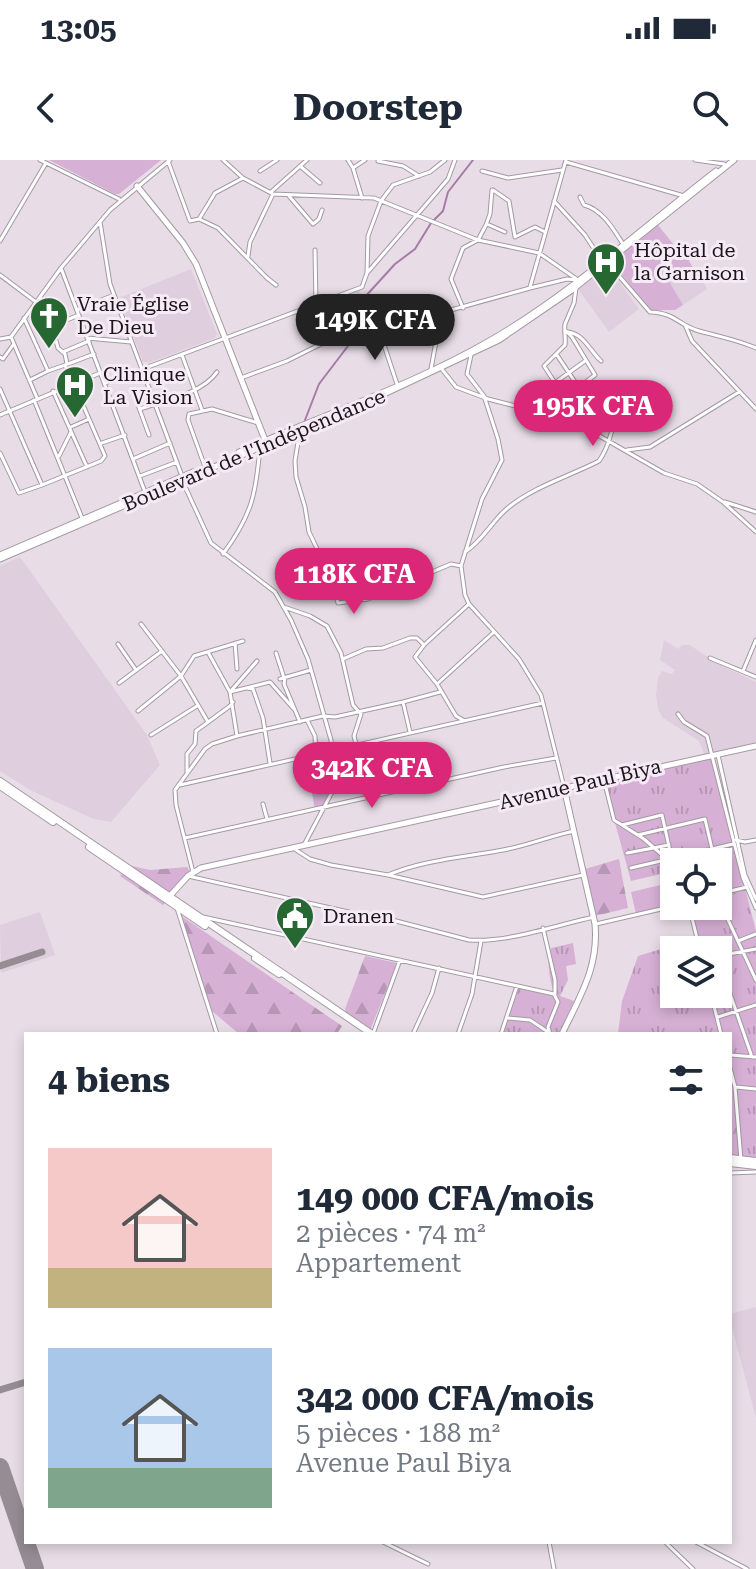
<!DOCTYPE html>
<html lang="fr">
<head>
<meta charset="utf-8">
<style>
	:root { --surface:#fff; --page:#f2f2f3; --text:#1f2937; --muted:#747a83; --accent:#db2777 }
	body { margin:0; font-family:"Roboto Serif",serif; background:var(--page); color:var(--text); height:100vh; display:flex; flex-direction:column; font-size:30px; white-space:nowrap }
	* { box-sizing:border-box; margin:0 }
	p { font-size:26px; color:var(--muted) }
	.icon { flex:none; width:44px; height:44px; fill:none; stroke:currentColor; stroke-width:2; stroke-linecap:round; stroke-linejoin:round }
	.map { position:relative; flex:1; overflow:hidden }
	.sheet { position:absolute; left:24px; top:872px; width:708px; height:512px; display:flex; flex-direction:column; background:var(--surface); border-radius:0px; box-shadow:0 4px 12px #0003 }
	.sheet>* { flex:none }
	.controls { position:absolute; left:660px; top:688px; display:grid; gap:16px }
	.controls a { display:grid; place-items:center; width:72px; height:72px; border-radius:0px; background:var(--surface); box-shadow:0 4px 12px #0003; font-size:40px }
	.price { position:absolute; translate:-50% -68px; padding:0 18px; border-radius:28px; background:var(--accent); color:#fff; font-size:26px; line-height:52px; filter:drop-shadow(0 2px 4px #0008) }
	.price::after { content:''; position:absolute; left:50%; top:48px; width:24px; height:18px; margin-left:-12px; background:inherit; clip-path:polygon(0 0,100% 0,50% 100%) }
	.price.selected { background:#222; color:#fff }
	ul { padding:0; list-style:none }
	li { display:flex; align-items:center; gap:24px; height:200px; padding:0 24px }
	li span { display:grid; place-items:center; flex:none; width:224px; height:160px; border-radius:0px; color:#555 }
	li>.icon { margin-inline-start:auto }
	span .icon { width:96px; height:96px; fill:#fffc; stroke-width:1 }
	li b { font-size:34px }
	h2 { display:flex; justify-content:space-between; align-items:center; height:96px; padding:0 24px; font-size:34px }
	.status { display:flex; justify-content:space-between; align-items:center; height:56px; padding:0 40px; background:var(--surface); direction:ltr }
	.status svg { height:22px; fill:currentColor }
	header { display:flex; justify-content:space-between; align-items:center; height:104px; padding:0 24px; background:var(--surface); font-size:36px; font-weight:700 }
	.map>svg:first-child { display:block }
	.built { fill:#dfcede }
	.grass { fill:url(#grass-tufts); fill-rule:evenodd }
	.forest { fill:url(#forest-firs) }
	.park { fill:#d6b0d5 }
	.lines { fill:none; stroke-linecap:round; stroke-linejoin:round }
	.stream { stroke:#a77ba7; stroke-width:2 }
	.taxiway { stroke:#958c94; stroke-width:7 }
	.runway { stroke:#958c94; stroke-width:18 }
	.street-casing { stroke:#a399a3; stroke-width:5 }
	.secondary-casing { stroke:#a399a3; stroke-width:7 }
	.primary-casing { stroke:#a399a3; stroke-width:8 }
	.street { stroke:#fff; stroke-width:3 }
	.secondary { stroke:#fff; stroke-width:5 }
	.primary { stroke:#fff; stroke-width:6 }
	.labels { text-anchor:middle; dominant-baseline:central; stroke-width:6; stroke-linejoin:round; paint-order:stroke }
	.poi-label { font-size:20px; fill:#1a161a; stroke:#f5eaf5; text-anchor:start }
	.street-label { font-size:20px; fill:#1a161a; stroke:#f5eaf5 }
</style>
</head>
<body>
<div class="status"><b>13:05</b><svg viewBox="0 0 49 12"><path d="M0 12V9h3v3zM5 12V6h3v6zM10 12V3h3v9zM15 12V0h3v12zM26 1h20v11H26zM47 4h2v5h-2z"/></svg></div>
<header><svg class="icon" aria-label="back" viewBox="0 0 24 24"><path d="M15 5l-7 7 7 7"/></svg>Doorstep<svg class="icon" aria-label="search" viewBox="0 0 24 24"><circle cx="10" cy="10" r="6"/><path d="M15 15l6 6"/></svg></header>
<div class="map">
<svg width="756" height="1409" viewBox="0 0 756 1409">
	<defs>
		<pattern id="grass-tufts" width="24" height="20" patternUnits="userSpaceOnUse" patternTransform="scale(2)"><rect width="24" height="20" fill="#d6b0d5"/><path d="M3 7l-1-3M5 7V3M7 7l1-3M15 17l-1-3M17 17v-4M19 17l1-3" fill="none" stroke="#b797b6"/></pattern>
		<pattern id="forest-firs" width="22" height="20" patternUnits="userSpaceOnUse" patternTransform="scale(2)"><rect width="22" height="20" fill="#d6b0d5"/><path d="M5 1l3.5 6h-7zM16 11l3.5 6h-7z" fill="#b797b6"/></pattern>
	</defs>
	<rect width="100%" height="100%" fill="#e8dde7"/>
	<path class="built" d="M609,107L639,149L609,172L578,129Z
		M191,109L217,174L215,178L151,202H143L119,138Z
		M697,109L707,129L683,145L669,121Z
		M359,131L362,135L344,164L325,147L328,144Z
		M20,397L147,575L160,605L111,662L94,659L32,631L0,611V406Z
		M664,480L678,489L682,485H690L716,503L756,522V586L705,596L699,581L663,558L658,549L656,535L658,518L662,511L672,514L675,510L660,500Z
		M40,752L55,795L1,813L0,765Z
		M756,1147V1258L730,1160V1154Z"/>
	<path class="grass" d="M354,584L320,650H315L310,622L325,619L319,592Z
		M711,595L756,771V1002L730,999V874H618L622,841L638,796L697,778L690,746H718V702H674V711L631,721L603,619ZM674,790H718V834H674Z
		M573,783L576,804L566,806L568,820L560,836L574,841L559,874H500L517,828L555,836C550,822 546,803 551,788Z"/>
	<path class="forest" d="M619,699L628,748L595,756L585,709Z
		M127,705L150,710L187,707L191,713L178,722L163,745L120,716Z
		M180,755L342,866L337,874H239L212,851Z
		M365,796L397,803L369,873L347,856L345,849Z"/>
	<path class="park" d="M49,0H161L119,34H115Z
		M658,65L678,90L683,89L694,110L669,121L683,145L675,150H650L612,102Z
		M669,723L674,745L636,754L631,732Z"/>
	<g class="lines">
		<path class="stream" d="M305,260L319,224L351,182L355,170L350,157L354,149L395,104L415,89L431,63L443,51L448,32L473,0"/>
		<path class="taxiway" d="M0,806L42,792
			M0,1230L26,1222"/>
		<path class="runway" d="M0,1307L35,1409"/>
		<defs>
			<path id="street" d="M40,0L119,39
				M223,0L243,18L273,34L374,38L478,80L539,93L578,120
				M348,0L353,8L362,38
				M695,0L724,4
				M168,1L190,61L199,59L215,33L243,18
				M378,1L403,6L419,16
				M566,2L684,36
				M300,6L320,23
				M353,8L365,0
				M260,11L277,0
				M482,11L508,18L562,10
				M493,30L509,41L515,77L535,67L545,72
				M271,32L307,0
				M289,36L313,64L319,59L322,50
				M580,37L584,45C603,50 613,69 623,84
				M554,41L585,75L602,101
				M199,59L218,68L267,118L276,125
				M100,62L110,124L182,316
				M487,64L505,72
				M0,81L46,3
				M315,90L316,144
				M248,96L250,82L273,34
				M607,102L650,152C676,153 678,165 699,171C718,176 737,180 756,188
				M61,108L145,332
				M367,113L448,19L455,0
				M0,115L36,142
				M530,127L566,0
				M40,137L52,166L79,155
				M463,148L451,119L463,88L478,80L486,65L490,54L492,30
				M77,150L114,135
				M327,150L349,170
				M24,158L48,211L30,220
				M685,165L692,181L756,249
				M52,166L58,188L65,194L67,204
				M379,170L397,224
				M565,170L572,177L595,215L565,238L544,206L565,185C566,178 564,171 565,164L574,143L576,128
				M568,172C584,174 590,191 601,201
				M11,177L37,238
				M87,178L131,182
				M0,179L11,177L61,108L110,50L170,0
				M63,192L89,181
				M182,195L202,250
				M471,195L467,214L484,236L498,279L502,300L482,339L461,406L465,435L469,444L519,499L541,535L564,627
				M557,195L579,228
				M0,197L3,199L13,185
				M68,204L94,194
				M441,208L456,227L488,239L539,252L596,274L664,313L697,324L723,342L756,372
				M431,209L441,154
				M48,211L65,205L72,224
				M241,218L287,201L351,169L379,170L530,128L567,119L576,120
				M556,222L585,201
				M105,223L362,127L367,113L368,76L381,41L393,25L430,12L445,0
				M0,229L42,325L101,301L105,296L74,224
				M53,231L87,307
				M134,234L149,275
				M34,240L82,358
				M140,249C163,241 202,234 217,212
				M0,255L100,213
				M71,267L89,259
				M300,270L295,301L296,317L305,347L309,372L330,416L338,443L368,439L451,404L461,406
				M102,283L125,275
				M627,290L650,287L739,232
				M0,293L19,333L42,325
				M59,296L71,272
				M133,299L170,283
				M205,307L188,260L189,254L212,249L258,263
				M140,316L177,302
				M182,320L211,383L275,432L291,460L308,499L331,580L335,610L333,627
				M725,342L756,352
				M465,392C484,380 492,360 509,347C535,326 570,316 599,301C621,271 600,249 651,242
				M223,394C252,355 256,334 260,287
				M284,447L310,456L327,466L341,493L353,545L361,554L354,576L356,584
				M141,464L181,516L208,562
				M235,483L237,509
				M118,484L136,510
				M276,493L284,518
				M209,494L230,532L237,576
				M710,498L756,517
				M343,499L366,489L383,488L410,478H417L424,485
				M743,511L756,480
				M285,518L284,524L300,562
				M280,519L311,510
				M119,523L162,491
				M437,524L494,472
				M247,528L253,529L263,558L270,603
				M230,532L270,522L294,549
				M230,532L257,501
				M403,542L440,532
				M138,551L181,516L194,496L243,481
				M678,554L684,562L707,576L743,718L756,748
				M307,560L315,576L316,593
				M463,560L456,556L437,524L415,497L424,485L469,444
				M151,575L197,546
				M718,595L745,715L756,739
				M187,612V594L195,584L196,571L230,546L233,542
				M604,620L614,660L644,679L669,701
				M180,625L543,543
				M263,644L267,659
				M622,665L662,655L672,700
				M638,675L705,659L712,689
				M185,678L504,607L556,598
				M736,680L745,682L756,680
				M304,685L350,598L354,585
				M293,688L310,699L331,705L388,715L483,737L583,715
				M627,693L669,685
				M709,702L712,690
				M631,708L733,684
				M193,712L176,645L175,630L205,589L212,584L237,576L323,556L335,557L403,542L410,572
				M388,715C423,700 465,697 503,690C527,686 550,676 574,671
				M188,716L353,753L377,756L469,780C508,783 556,765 594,757
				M718,734L747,727
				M718,738L756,820
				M689,746L700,790
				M177,748L217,874
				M203,757L554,834L558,842L548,867L550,874
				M596,764L674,746
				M543,768L555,820V834
				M738,781L756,774
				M718,796L756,789
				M718,799L752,897
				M711,834L721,874
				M718,857L756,845
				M508,858L530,860L548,872
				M373,874L400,800
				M413,874L432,833L439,808
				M458,874L472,834L481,781
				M501,874L517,826
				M730,895L756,897
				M730,908L735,927L741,1000
				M736,927L756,929
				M730,1013L756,1012
				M383,1382L428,1404
				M549,1382L554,1409
				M665,1382L693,1409
				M696,1382L747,1409"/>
			<path id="secondary" d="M137,26L183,83L196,104L265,280
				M239,292C322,255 412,226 491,180C572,133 642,68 716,11
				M0,395L193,312
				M0,399L386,233L499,180L572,130L734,0
				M167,739L188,716L201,708L756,586
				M562,874C580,836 599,807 595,764L564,628"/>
			<path id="primary" d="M0,621L372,874
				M0,626L53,662
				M89,687L205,766
				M255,798L279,814
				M730,998L756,1001
				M730,1003L756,1006"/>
		</defs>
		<use href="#street" class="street-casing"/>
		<use href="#secondary" class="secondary-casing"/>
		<use href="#primary" class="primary-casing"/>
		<use href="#street" class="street"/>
		<use href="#secondary" class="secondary"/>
		<use href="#primary" class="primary"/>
	</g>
	<defs>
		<symbol id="hospital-pin" viewBox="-11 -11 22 30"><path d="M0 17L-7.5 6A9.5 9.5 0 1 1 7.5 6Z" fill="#276731" stroke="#f5eaf5"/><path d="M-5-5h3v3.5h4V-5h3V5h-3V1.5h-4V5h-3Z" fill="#fff"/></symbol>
		<symbol id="church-pin" viewBox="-11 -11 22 30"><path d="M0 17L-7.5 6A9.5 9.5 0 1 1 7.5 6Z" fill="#276731" stroke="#f5eaf5"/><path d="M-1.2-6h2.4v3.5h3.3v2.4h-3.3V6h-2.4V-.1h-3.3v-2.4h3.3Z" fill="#fff"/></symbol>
		<symbol id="civic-pin" viewBox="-11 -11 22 30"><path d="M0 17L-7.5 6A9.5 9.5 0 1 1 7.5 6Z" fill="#276731" stroke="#f5eaf5"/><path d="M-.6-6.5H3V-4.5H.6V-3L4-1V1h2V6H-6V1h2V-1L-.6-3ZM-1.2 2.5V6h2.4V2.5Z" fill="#fff"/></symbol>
	</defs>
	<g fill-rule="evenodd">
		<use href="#hospital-pin" x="584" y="80" width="44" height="60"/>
		<use href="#church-pin" x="27" y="134" width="44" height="60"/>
		<use href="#hospital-pin" x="53" y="203" width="44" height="60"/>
		<use href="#civic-pin" x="273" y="734" width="44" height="60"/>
	</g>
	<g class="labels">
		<g class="poi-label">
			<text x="634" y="90">Hôpital de<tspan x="634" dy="23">la Garnison</tspan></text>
			<text x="77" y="144">Vraie Église<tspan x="77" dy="23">De Dieu</tspan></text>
			<text x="103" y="214">Clinique<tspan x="103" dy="23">La Vision</tspan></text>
			<text x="323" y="756">Dranen</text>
		</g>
		<g class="street-label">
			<text transform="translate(254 290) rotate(-23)">Boulevard de l'Indépendance</text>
			<text transform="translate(580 624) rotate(-13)">Avenue Paul Biya</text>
		</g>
	</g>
</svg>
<div class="controls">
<a><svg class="icon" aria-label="locate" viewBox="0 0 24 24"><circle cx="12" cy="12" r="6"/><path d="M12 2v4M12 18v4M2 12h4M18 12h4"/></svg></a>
<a><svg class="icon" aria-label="layers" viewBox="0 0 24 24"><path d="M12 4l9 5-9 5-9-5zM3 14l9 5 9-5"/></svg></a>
</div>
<b class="price selected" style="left:375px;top:202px">149K CFA</b>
<b class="price" style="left:593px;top:288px">195K CFA</b>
<b class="price" style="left:354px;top:456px">118K CFA</b>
<b class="price" style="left:372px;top:650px">342K CFA</b>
<section class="sheet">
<h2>4 biens<svg class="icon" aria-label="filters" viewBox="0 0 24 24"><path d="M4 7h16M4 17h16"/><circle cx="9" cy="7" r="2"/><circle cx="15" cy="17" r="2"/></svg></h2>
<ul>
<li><span style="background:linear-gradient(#f6c9c9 75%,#c2b280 0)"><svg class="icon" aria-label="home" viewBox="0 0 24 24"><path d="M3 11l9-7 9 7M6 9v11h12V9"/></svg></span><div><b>149 000 CFA/mois</b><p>2 pièces · 74 m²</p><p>Appartement</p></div></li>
<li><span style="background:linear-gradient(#a9c7e8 75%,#7fa58c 0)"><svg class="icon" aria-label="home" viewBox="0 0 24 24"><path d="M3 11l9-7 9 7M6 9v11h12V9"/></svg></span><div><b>342 000 CFA/mois</b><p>5 pièces · 188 m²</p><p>Avenue Paul Biya</p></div></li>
</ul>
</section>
</div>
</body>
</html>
